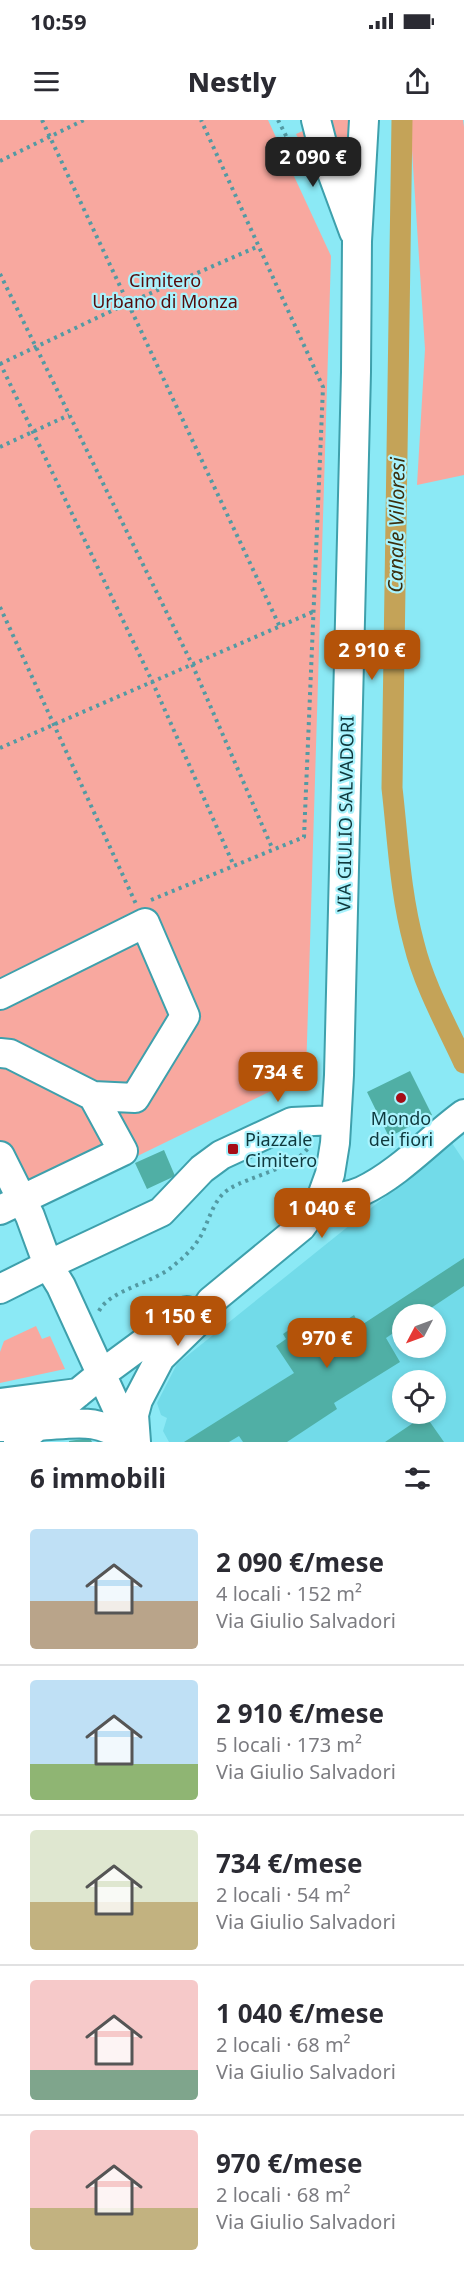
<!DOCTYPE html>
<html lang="it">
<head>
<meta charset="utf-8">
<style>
	:root { --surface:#fff; --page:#f2f2f3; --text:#2b2b33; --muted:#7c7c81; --line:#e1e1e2; --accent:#b45309 }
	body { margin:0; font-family:"Noto Sans",sans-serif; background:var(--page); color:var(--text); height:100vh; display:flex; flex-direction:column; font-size:22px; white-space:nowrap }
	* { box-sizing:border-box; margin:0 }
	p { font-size:20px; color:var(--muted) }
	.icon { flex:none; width:33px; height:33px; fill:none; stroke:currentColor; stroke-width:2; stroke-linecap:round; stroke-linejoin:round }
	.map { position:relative; height:1322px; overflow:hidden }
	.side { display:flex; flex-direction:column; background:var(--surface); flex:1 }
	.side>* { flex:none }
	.needle { width:39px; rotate:229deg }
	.controls { position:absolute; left:392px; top:1184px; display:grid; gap:12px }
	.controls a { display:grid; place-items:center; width:54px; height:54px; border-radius:50%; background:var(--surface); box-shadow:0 3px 9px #0003; font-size:30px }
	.price { position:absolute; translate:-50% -51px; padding:0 14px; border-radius:12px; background:var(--accent); color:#fff; font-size:20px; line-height:39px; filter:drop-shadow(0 2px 3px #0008) }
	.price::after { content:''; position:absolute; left:50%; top:36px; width:18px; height:14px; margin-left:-9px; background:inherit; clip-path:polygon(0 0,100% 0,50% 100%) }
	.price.current { background:#222; color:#fff }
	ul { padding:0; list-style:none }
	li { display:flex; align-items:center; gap:18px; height:150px; padding:0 30px }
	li+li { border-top:2px solid var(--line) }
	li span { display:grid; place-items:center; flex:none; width:168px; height:120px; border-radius:6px; color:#555 }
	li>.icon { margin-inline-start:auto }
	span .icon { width:72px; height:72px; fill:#fffc; stroke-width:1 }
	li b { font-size:26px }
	h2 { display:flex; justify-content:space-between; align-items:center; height:72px; padding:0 30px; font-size:26px }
	.status { display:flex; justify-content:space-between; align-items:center; height:42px; padding:0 30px; background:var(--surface); direction:ltr }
	.status svg { height:16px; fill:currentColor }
	header { display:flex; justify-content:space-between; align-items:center; height:78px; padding:0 30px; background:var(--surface); font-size:27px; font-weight:800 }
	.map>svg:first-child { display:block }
	.built { fill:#72dbe9; fill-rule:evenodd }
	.green { fill:#f8a89f }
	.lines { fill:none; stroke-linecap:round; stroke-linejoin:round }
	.canal { stroke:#c4a358; stroke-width:21 }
	.building { fill:#50afa5 }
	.minor-casing { stroke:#3ea0ac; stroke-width:32 }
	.path { stroke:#539aa3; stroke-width:4; stroke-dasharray:3 4.5; stroke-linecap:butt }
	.minor { stroke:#fff; stroke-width:28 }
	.poi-dot { fill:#a50d16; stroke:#aaf3fd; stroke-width:2 }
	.labels { text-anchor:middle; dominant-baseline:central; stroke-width:4.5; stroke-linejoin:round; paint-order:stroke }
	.park-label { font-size:18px; fill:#550c0c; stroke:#aaf3fd }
	.street-label { font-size:18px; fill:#0f383d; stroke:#aaf3fd }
	.poi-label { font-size:18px; fill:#0f383d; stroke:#aaf3fd }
	.water-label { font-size:20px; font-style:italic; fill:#3c2e0d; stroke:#aaf3fd }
</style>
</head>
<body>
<div class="status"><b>10:59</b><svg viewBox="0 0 49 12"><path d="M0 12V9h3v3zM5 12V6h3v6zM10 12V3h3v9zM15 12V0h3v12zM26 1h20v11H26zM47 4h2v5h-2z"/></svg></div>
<header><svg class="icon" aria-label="menu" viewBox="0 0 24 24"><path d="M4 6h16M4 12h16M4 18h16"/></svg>Nestly<svg class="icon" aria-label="share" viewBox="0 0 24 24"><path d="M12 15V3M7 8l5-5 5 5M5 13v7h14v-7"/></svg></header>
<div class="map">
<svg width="464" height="1322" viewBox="0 0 464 1322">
	<rect width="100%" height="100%" fill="#8be9f5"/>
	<path class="built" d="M452,1023L464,1041V1322H169L163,1311L167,1298L161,1295L157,1283L177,1244ZM402,1194H435V1227H402ZM402,1260H435V1293H402Z"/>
	<path class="green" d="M0,0H268L331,136L306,954L0,1103Z
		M327,0H350V51L343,54Z
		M410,0H463L464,7V355L417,365L425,229Z
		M305,10L327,76L296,14Z
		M36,1206L42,1219L50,1216L65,1249L0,1263V1232L4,1221Z"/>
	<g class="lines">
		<path class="canal" d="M402,0L392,668C398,720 400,773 414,824C424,865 446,904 464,943"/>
	</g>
	<path class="building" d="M410,951L432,995L389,1017L367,972Z
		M164,1030L175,1056L147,1069L135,1043Z
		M464,1138V1166L422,1194H402V1207L386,1218L400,1242L334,1283L337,1289L287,1322H243L239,1316L229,1322H184L294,1253L276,1226L286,1219L283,1214L303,1200L316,1220L354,1195L360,1206Z
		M425,1295L444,1322H385Z
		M90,1318L92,1322H69V1321Z"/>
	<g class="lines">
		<defs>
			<path id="minor" d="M316,0L324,31L354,112
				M0,875L145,803L185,896L135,978L93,976
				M0,933L10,934L93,976L123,1031L0,1090
				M0,1036L30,1096L48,1145L0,1169
				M321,1079C335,1078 349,1077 362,1071C400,1053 431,1018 464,994
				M0,1283L78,1273
				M0,1307C13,1306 26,1307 38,1306C74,1304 99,1296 129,1322
				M132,1321L61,1166L48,1145L161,1092L202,1049L221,1035L292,1002L336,1000
				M18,1322L100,1255L187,1191
				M136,1322L134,1295L138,1280L160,1238L198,1201L211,1181L301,1107L321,1079L330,1054L335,1023L339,955L356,252L357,121L364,0"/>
		</defs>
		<use href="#minor" class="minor-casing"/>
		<path class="path" d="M42,0L280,507
			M278,0L305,53
			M0,41L84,0
			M0,154L192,544L273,730
			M0,243L152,561L234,746
			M0,244L128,183L259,126
			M0,327L69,295
			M0,487L136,784
			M0,628L315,491
			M151,780L304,717L323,267L201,0
			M99,1191C111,1169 154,1163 173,1146C183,1138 192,1130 199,1119C209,1103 212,1080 229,1069C250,1056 298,1047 310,1025"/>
		<use href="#minor" class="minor"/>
	</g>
	<g class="poi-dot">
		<circle cx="401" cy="978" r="6"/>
		<rect x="227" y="1023" width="12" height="12" rx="3"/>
	</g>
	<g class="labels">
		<g class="park-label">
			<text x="165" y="160">Cimitero<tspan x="165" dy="21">Urbano di Monza</tspan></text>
		</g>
		<g class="street-label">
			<text transform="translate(345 694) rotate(-89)">VIA GIULIO SALVADORI</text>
		</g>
		<g class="poi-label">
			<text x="401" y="998">Mondo<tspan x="401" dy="21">dei fiori</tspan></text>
			<text x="245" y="1019" text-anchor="start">Piazzale<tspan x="245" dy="21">Cimitero</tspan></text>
		</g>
		<g class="water-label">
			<text transform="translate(396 405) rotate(-89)">Canale Villoresi</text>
		</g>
	</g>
</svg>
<div class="controls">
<a><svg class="needle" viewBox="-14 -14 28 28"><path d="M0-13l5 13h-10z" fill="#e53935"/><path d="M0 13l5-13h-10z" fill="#7c7c81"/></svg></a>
<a><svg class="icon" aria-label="locate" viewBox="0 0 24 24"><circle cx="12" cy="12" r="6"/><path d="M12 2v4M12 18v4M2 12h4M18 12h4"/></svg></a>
</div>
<b class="price current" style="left:313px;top:68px">2 090 €</b>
<b class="price" style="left:372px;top:561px">2 910 €</b>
<b class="price" style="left:278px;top:983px">734 €</b>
<b class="price" style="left:322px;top:1119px">1 040 €</b>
<b class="price" style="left:178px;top:1227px">1 150 €</b>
<b class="price" style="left:327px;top:1249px">970 €</b>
</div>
<section class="side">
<h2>6 immobili<svg class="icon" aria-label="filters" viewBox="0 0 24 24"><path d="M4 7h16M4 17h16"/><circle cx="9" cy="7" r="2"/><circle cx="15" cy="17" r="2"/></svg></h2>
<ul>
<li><span style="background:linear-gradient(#bfe0f5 60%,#b9a48a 0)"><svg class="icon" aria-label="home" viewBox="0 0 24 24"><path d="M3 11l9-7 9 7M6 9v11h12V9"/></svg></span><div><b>2 090 €/mese</b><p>4 locali · 152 m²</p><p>Via Giulio Salvadori</p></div></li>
<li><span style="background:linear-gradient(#bfe0f5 70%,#8fb573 0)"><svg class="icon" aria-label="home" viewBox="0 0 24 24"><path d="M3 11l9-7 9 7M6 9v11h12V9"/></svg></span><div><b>2 910 €/mese</b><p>5 locali · 173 m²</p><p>Via Giulio Salvadori</p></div></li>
<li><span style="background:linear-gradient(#dfe7d0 60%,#c2b280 0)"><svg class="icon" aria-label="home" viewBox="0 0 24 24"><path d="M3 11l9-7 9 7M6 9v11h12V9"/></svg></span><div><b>734 €/mese</b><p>2 locali · 54 m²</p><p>Via Giulio Salvadori</p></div></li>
<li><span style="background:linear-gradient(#f6c9c9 75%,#7fa58c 0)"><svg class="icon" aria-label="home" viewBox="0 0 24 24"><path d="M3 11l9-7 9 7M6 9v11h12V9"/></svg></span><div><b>1 040 €/mese</b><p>2 locali · 68 m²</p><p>Via Giulio Salvadori</p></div></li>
<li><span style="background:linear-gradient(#f6c9c9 65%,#c2b280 0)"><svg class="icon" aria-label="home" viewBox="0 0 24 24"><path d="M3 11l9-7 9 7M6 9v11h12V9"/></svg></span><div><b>970 €/mese</b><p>2 locali · 68 m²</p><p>Via Giulio Salvadori</p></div></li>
</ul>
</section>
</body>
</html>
